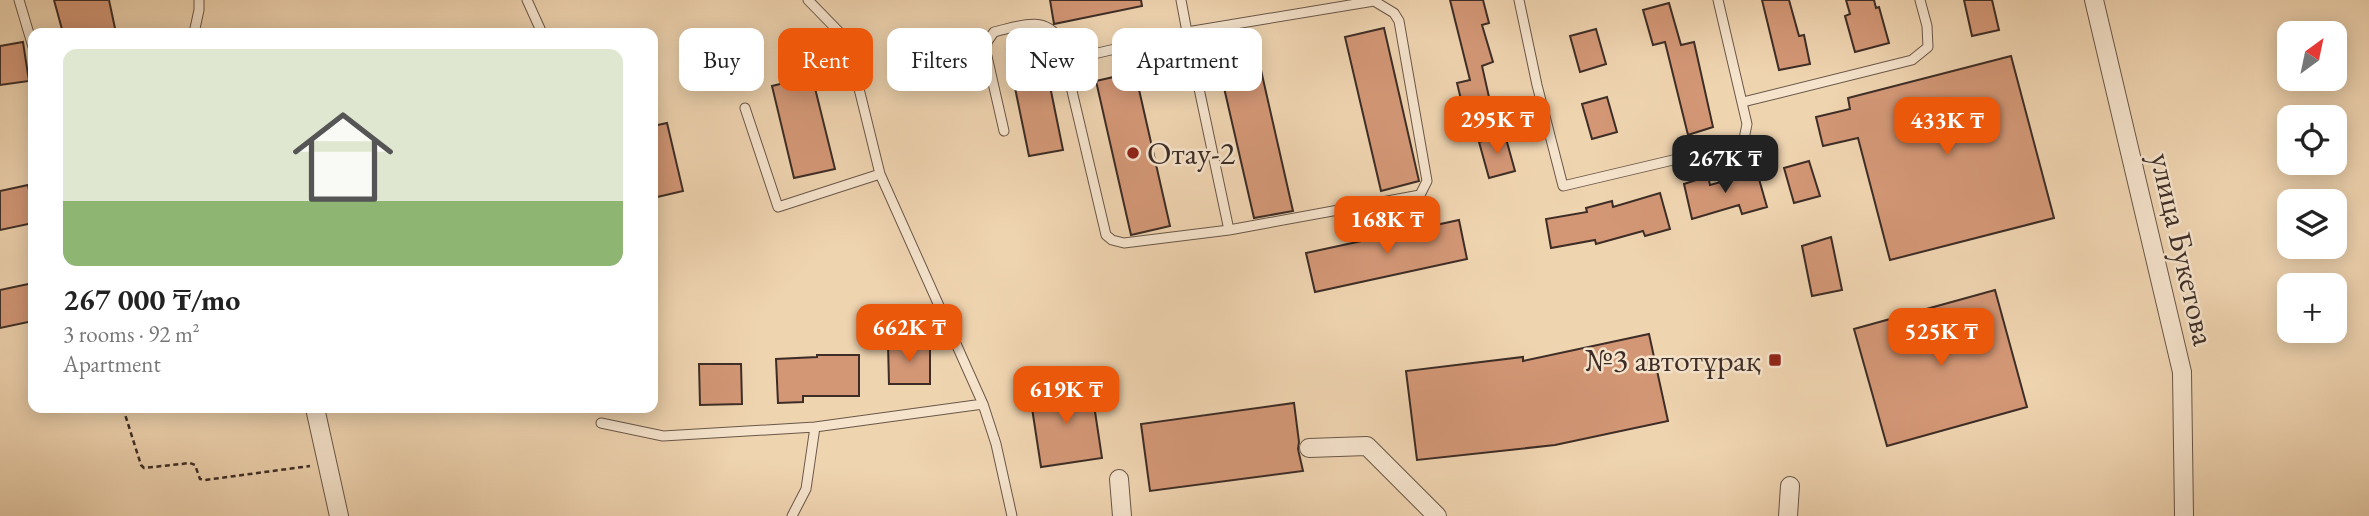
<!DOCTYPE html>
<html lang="en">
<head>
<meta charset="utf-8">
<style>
	:root { --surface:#fff; --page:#f2f2f2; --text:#222; --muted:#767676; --accent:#ea580c }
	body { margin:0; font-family:"EB Garamond",serif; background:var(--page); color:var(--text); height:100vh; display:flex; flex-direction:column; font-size:26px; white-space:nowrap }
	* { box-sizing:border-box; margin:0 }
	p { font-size:23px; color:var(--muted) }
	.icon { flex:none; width:38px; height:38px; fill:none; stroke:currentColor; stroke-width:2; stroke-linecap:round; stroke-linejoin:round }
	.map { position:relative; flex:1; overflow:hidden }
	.panel { position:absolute; left:28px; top:28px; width:630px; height:385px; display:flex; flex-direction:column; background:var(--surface); border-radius:14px; box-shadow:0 4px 18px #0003 }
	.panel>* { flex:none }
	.guide { position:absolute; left:679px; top:28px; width:665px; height:63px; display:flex; gap:14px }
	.needle { width:46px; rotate:33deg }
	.fabs { position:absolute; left:2277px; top:21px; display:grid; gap:14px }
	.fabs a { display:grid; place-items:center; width:70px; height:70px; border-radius:14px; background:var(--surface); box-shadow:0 4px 18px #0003; font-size:35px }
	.price { position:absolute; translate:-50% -60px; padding:0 16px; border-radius:14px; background:var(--accent); color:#fff; font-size:23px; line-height:46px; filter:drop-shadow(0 2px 4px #0008) }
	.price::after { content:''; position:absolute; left:50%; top:42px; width:21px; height:16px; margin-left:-10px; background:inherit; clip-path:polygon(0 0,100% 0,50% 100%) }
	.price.on { background:#222; color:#fff }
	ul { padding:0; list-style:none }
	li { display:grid; align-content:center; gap:14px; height:371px; padding:0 35px }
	li span { display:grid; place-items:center; height:217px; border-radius:14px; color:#555 }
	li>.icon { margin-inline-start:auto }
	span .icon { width:126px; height:126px; fill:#fffc; stroke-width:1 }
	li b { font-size:30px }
	.chip { padding:0 24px; border-radius:14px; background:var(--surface); box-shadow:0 4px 18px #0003; font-size:24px; line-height:63px }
	.chip.on { background:var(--accent); color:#fff }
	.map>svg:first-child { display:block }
	.building { fill:#d39776; stroke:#3d2d26; stroke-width:2 }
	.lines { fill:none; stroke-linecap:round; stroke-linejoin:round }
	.lane-casing { stroke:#6a5748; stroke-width:11 }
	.street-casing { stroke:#6a5748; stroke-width:20 }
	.path { stroke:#3d2d26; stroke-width:2.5; stroke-dasharray:5 3.5; stroke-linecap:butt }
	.lane { stroke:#f5e3cc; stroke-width:9 }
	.street { stroke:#f5e3cc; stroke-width:18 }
	.poi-dot { fill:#8f2418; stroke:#f5e3cc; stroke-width:2.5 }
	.labels { text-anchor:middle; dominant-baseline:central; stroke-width:5; stroke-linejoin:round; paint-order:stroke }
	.poi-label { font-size:32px; fill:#3d2d26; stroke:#f5e3cc; text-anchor:start }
	.street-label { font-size:32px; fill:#3d2d26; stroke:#f5e3cc }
</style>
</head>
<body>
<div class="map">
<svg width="2369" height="516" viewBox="0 0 2369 516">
	<rect width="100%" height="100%" fill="#efd4b0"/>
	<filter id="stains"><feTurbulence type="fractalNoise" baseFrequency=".00286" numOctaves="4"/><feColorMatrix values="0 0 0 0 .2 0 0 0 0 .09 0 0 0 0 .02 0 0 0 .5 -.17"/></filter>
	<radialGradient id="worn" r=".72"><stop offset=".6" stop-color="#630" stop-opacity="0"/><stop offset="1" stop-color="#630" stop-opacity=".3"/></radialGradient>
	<path class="building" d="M54,0H109L116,33H63Z
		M1050,0H1141L1142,6L1054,24Z
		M1450,0H1483L1489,23L1482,25L1493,62L1482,66L1493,115L1466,120L1457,83L1470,80Z
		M1762,0H1789L1799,36L1804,35L1810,64L1779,70Z
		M1846,0H1874L1876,8L1879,7L1889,43L1855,52L1845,16L1850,14Z
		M1964,0H1992L1999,30L1972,36Z
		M1669,3L1681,45L1694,42L1713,127L1688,135L1665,42L1653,45L1643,10Z
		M1384,28L1419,181L1381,191L1345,37Z
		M1596,29L1606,64L1580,72L1570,36Z
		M23,42L29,81L0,85V46Z
		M1041,42L1063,150L1029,156L1007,49Z
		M2011,56L2054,218L1890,260L1858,138L1823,146L1816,117L1850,109L1848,98Z
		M1258,57L1293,211L1254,218L1219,66Z
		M1135,72L1170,226L1131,235L1096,81Z
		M812,76L835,169L794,178L772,86Z
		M1607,97L1617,132L1592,139L1582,104Z
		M667,123L683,191L653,198V126Z
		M1505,135L1515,171L1489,178L1479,142Z
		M1809,161L1820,196L1794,203L1784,168Z
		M1757,172L1767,207L1742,214L1739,205L1692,219L1684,184L1708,176L1710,185Z
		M28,185L33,210V223L0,230V191Z
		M1660,193L1670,229L1645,236L1643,231L1596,244L1595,240L1551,248L1546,219L1587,212L1586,208L1612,201L1613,207Z
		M1459,220L1467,259L1315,292L1306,253Z
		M1831,237L1842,290L1812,296L1802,246Z
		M33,283V321L0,328V290Z
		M1995,290L2027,407L1887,446L1854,329Z
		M1649,334L1668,421L1555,445L1417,460L1406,371L1523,357V361Z
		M930,343V384H889L888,344Z
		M817,355H859V396H803V402L778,403L776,359L817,357Z
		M699,364H741L742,404L700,405Z
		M1091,385L1102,458L1041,467L1030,395Z
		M1294,403L1299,442L1298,449L1303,471L1150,491L1141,424Z"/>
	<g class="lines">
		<defs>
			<path id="lane" d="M19,0L33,47
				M527,0L542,33
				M808,0L847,40L880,174L983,404L996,444L1012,516
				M1181,0L1187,32L1229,230L1420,195L1427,181L1399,21L1394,13L1374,1L1187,32L1081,57L1069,67L1068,74L1106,235L1112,240L1124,243L1229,230
				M1519,0L1537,85L1563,186L1728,147L1744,139L1747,124L1718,0
				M194,33L199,10V0
				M1743,102L1912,60L1928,47L1927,26L1920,0
				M745,108L778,207L880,174
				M1004,131L986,52L987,42L994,32C1016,27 1046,14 1059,40C1064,49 1065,62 1068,72
				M601,423L663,436L815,427L983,404
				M792,516L806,489L815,427"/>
			<path id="street" d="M2094,0L2182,372L2184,516
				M315,408L339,516
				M1309,448L1367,446L1437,516
				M1119,479L1122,516
				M1788,516L1790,486"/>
		</defs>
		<use href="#lane" class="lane-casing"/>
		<use href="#street" class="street-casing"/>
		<path class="path" d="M123,408L141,465L144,468L190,463L195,465L200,479L205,480L310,466"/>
		<use href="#lane" class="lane"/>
		<use href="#street" class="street"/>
	</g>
	<g class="poi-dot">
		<circle cx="1133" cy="153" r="7"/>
		<rect x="1768" y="353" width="14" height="14" rx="3.5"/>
	</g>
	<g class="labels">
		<g class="poi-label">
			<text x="1147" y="153">Отау-2</text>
			<text x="1761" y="360" text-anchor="end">№3 автотұрақ</text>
		</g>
		<g class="street-label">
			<text transform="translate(2183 249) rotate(77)">улица Букетова</text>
		</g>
	</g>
	<rect width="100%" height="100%" filter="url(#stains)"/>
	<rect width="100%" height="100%" fill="url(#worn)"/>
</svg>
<div class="fabs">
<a><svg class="needle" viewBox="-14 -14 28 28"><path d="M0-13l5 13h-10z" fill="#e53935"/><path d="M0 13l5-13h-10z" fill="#767676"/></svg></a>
<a><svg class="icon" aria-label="locate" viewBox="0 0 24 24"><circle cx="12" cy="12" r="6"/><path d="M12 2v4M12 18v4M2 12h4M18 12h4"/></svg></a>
<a><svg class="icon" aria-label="layers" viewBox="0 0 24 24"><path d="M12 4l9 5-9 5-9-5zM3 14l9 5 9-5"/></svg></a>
<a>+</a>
</div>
<b class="price" style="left:1497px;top:156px">295K ₸</b>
<b class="price" style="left:1947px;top:157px">433K ₸</b>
<b class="price on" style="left:1725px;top:195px">267K ₸</b>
<b class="price" style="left:1387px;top:256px">168K ₸</b>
<b class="price" style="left:909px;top:364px">662K ₸</b>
<b class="price" style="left:1941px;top:368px">525K ₸</b>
<b class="price" style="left:1066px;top:426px">619K ₸</b>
<div class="guide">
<a class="chip">Buy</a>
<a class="chip on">Rent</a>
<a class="chip">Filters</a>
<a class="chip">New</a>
<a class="chip">Apartment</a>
</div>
<section class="panel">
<ul>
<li><span style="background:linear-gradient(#dfe7d0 70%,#8fb573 0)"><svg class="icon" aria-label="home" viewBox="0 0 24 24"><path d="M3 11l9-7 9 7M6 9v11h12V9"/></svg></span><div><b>267 000 ₸/mo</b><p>3 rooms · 92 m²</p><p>Apartment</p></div></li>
</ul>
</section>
</div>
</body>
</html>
